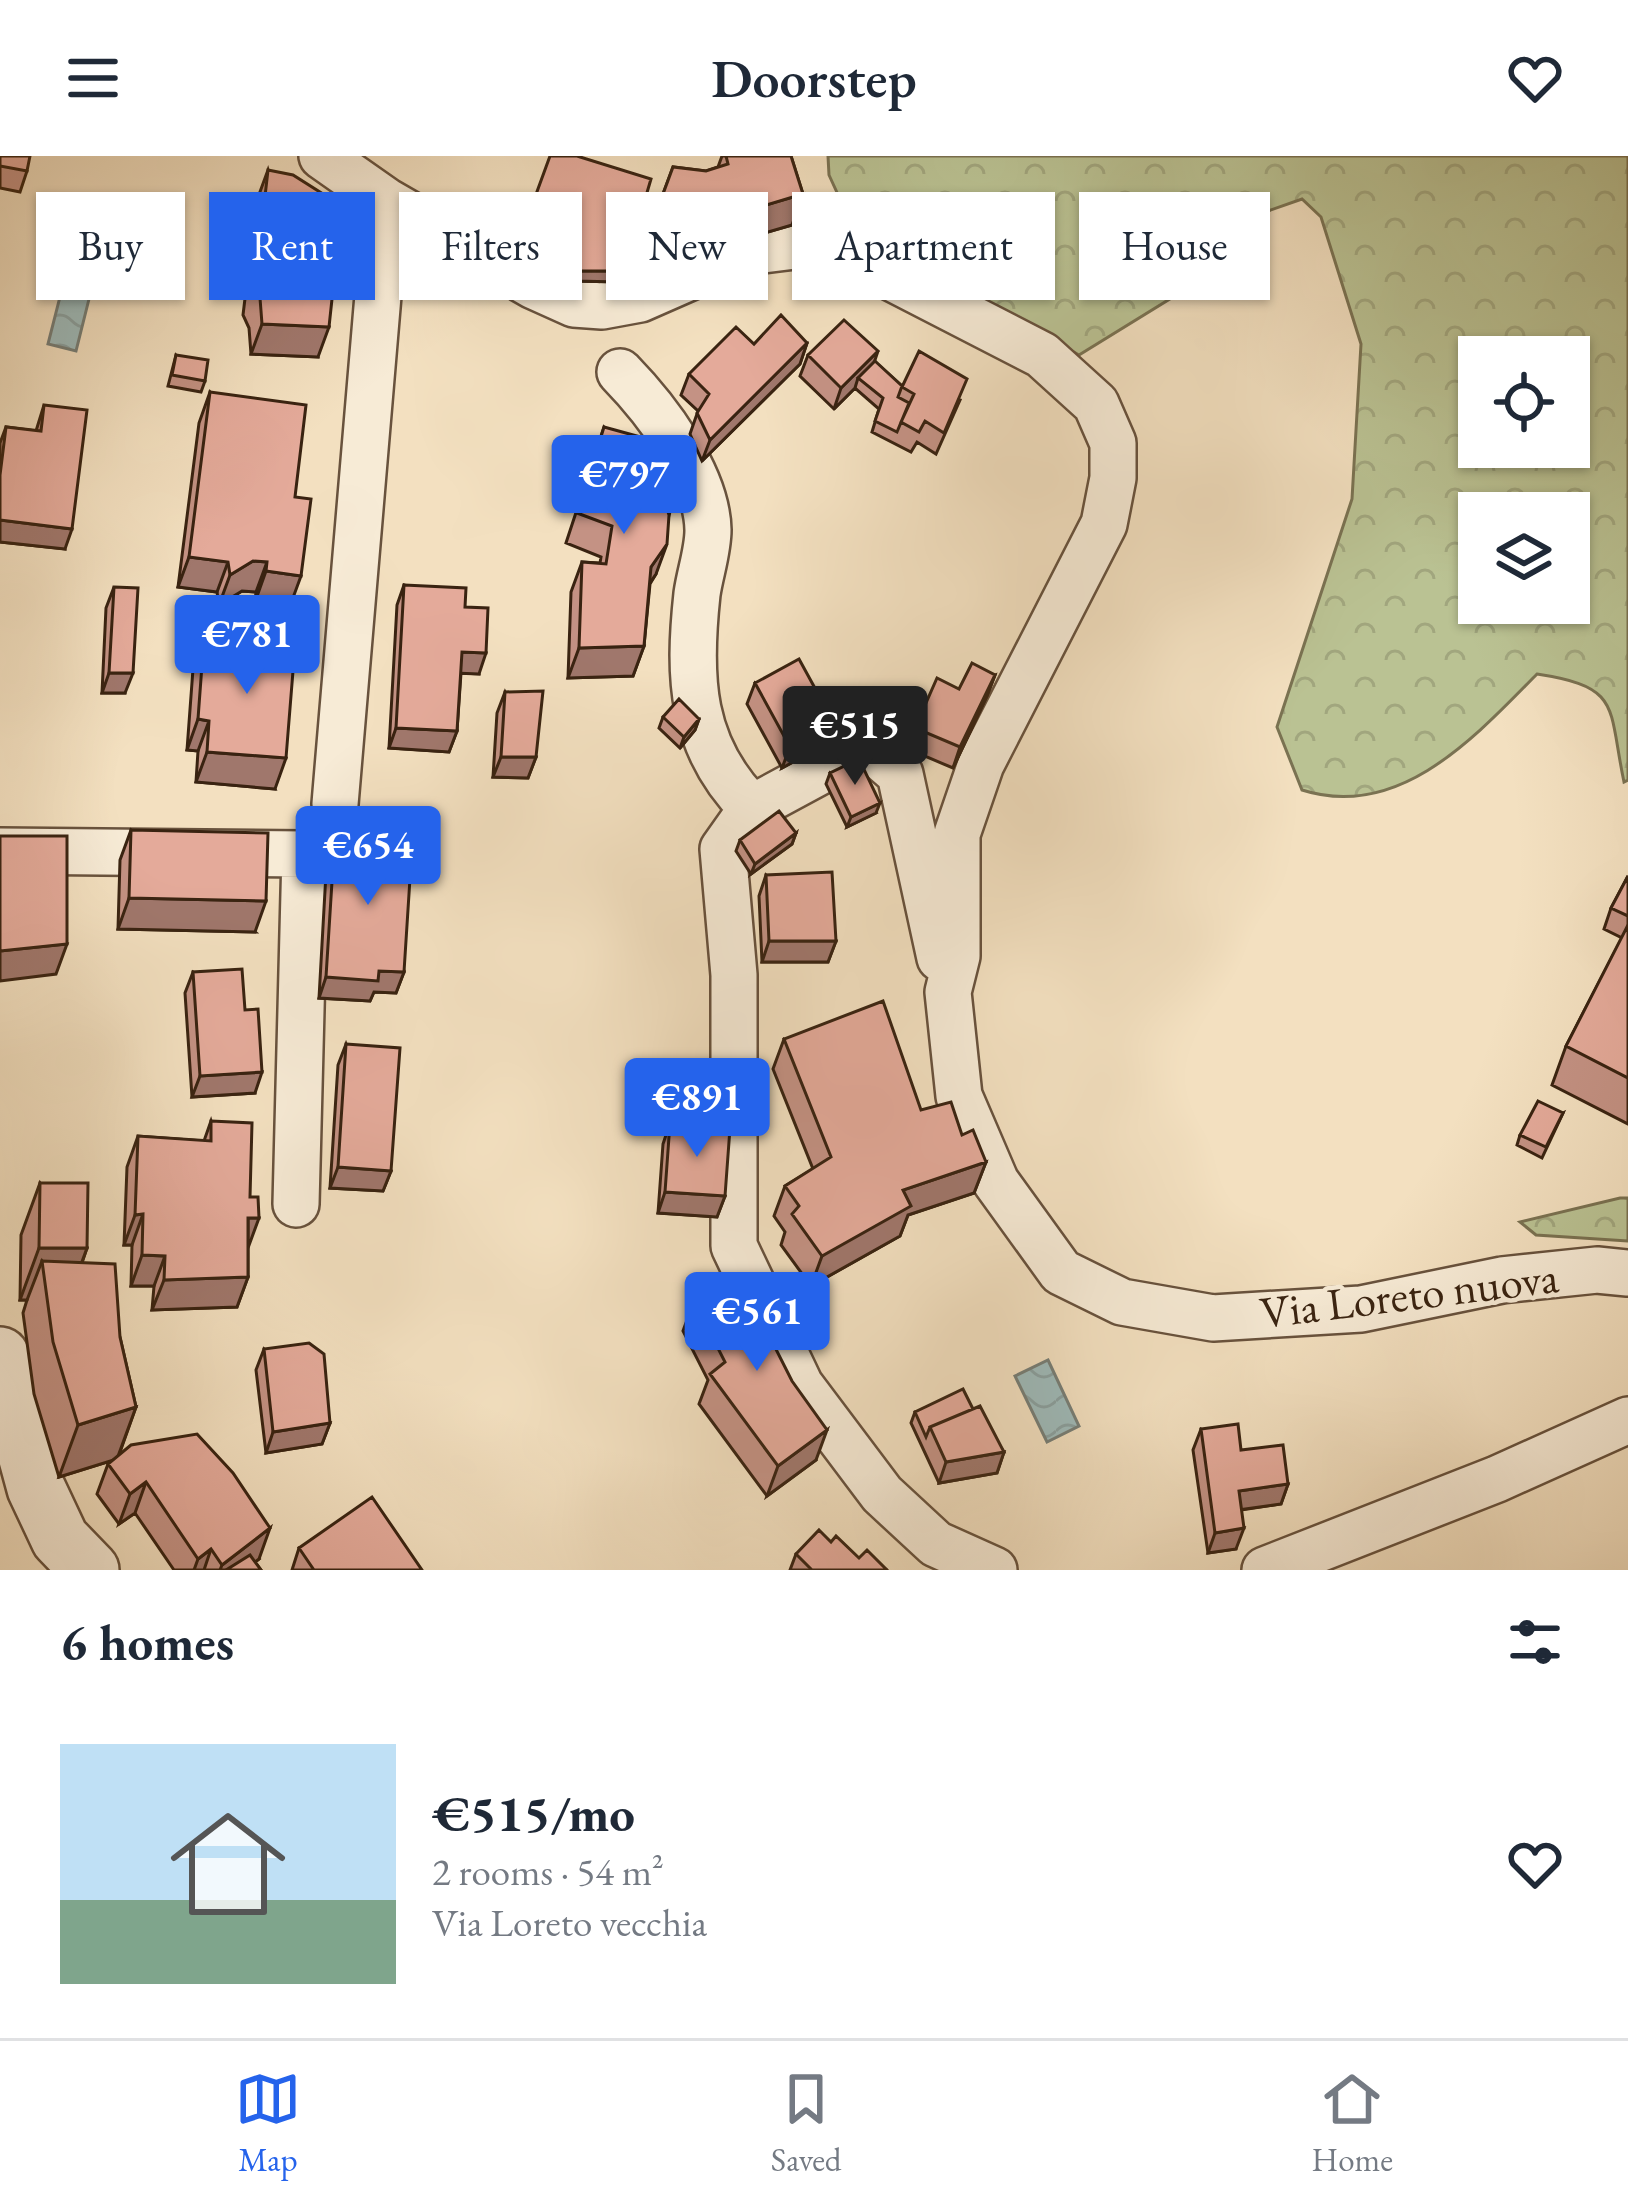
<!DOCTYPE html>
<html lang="en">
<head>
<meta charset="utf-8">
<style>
	:root { --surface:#fff; --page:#f6f6f7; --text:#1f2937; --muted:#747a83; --line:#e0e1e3; --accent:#2563eb }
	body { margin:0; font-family:"EB Garamond",serif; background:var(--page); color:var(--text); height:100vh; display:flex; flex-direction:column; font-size:45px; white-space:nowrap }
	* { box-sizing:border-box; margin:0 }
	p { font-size:39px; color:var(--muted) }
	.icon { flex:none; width:66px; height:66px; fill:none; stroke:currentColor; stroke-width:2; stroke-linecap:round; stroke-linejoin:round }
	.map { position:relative; height:1414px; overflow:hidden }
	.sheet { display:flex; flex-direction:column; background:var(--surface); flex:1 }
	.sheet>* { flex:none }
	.guide { position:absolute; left:36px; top:36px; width:1557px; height:108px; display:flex; gap:24px }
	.buttons { position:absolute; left:1458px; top:180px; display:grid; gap:24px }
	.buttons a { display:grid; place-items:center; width:132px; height:132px; border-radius:0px; background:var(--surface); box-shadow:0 3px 9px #0004; font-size:60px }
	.price { position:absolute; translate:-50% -102px; padding:0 27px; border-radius:12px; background:var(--accent); color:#fff; font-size:39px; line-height:78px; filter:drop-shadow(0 3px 6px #0008) }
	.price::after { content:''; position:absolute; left:50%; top:72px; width:36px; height:27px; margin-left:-18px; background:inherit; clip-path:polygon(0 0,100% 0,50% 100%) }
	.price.on { background:#222; color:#fff }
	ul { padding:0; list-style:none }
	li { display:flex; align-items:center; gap:36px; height:300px; padding:0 60px }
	li span { display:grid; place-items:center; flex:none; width:336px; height:240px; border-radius:0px; color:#555 }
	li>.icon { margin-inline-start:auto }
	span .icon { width:144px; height:144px; fill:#fffc; stroke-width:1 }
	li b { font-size:51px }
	h2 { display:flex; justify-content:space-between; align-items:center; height:144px; padding:0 60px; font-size:51px }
	.pill { padding:0 42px; border-radius:0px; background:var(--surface); box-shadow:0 3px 9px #0004; font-size:42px; line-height:108px }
	.pill.on { background:var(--accent); color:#fff }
	header { display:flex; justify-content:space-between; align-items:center; height:156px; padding:0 60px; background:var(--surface); font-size:54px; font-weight:600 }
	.tab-bar { display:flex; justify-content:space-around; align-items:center; height:168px; border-top:3px solid var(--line); background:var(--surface); font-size:33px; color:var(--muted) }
	.tab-bar a { display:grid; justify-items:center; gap:6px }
	.tab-bar .on { color:var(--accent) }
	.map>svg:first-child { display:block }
	.forest { fill:url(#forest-crowns); stroke:#7a7252; stroke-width:3; fill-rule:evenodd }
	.water { fill:url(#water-waves); stroke:#767e77; stroke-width:3 }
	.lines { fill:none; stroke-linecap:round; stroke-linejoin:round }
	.minor-casing { stroke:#68523d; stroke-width:50 }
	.tertiary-casing { stroke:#68523d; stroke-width:62 }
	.minor { stroke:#f7ebd6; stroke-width:45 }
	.tertiary { stroke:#f7ebd6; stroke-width:57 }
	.wall { fill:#c49284; stroke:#392311; stroke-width:3 }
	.shaded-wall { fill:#a0776c; stroke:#392311; stroke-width:3 }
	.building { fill:#e4aa9a; stroke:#392311; stroke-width:3 }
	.labels { text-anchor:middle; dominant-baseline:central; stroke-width:9; stroke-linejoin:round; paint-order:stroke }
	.street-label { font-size:45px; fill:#392311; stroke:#f7ebd6 }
</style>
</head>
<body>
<header><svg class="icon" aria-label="menu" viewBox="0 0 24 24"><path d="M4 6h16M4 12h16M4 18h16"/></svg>Doorstep<svg class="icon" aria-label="heart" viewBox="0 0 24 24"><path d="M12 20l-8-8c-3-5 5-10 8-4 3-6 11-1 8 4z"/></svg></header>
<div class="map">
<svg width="1628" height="1414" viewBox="0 0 1628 1414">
	<defs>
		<pattern id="forest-crowns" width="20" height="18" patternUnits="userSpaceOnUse" patternTransform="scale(3)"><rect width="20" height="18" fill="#bac293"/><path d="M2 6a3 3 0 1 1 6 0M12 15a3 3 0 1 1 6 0" fill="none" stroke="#a1a67e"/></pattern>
		<pattern id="water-waves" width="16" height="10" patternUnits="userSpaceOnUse" patternTransform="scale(3)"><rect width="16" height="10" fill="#9ebbbb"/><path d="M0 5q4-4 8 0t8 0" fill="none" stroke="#89a0a0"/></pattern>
	</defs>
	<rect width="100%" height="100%" fill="#f3e0c0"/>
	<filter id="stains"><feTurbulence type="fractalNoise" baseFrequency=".00167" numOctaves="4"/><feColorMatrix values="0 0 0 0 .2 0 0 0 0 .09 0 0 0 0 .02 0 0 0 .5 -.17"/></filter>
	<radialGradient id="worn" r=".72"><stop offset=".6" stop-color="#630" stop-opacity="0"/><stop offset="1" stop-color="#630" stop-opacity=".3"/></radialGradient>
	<path class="forest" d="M828,0H1628V624L1624,626C1608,550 1622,531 1537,518C1475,581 1399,665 1302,634L1277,571L1352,343L1361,188L1321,61L1302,43L1248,62L1173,141L1079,199L851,67L829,19ZM1479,201H1569V291H1479ZM1479,357H1569V447H1479Z
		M1620,1042H1628V1085L1536,1079L1520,1066Z"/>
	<path class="water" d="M62,133L90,139L76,195L48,188Z
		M1048,1204L1079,1270L1047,1286L1015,1220Z"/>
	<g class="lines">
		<defs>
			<path id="minor" d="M322,0L386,45L534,130L574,148L602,150L640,143L747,96L803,89L836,93L1042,199L1096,248L1113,287V322L1104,368L981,608L957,678V800L948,836L959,940L996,1026L1061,1116L1122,1146L1213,1162L1361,1153L1502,1124L1597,1114L1628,1117
				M620,216C656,253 707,319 708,374C708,395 700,417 697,438C688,521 690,590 752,652
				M335,648L386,45
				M0,695L305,698L296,1048
				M940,802L900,618L877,598L854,597L752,652L723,693L734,819V1090L800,1229L882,1338L936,1388L994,1414
				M1265,1414L1497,1323L1628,1264"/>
			<path id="tertiary" d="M0,1200L36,1332L60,1383L90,1414"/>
		</defs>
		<use href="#minor" class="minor-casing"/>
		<use href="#tertiary" class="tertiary-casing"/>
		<use href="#minor" class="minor"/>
		<use href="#tertiary" class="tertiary"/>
	</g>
	<path class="wall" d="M0,0L27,15L20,36L0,32Z
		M722,0H791L803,38L792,69L682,101L629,130L673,11L706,15L718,11Z
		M268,14L318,201L251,198L249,172L243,159L257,44Z
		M512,83L620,126L575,125L508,94Z
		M807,187L800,208L702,305L690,278L698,255L681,239L689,218L754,188Z
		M176,199L205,225L201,236L168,230Z
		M808,199L874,205L902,230L960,244L936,298L917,286L911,296L872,276L879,253L855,232L834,253L800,220Z
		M210,236L295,341L290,450L255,446L256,436L242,435L219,449L217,436L178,431L199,267Z
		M44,249L65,393L0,386V287L6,271L36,275Z
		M604,271L677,336L669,359L656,418L650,428L644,490L633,520L568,522L571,436L582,406L600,407L601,401L566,387Z
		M404,429L465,451L479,518L461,517L457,575L449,596L389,592L397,449Z
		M114,431L125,537H102L106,452Z
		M204,482L275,633L196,626L198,595L187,594L193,513Z
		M995,519L987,540L953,612L908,593L915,572L959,533Z
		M755,527L826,588L782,612L747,548Z
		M505,536L536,601L528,622L493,621L497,557Z
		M663,561L699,563L695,574L680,592L659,572Z
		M830,617L876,657L847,671L826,628Z
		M131,674L255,776L118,773L120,704Z
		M796,677L792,688L751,718L736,695L740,684Z
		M335,678L388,690L404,816L396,837L374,836L370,845L319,842L327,699Z
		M766,719L836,785L828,806H762L759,740Z
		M1628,720V968L1552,929L1566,890L1622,782L1604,773L1611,752Z
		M193,816L245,854L255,937L192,941L185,837Z
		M784,883L921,954L962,979L986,1006L974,1037L908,1059L900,1080L811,1130L781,1089L785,1076L774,1060L785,1030L813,1013L773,913Z
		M346,888L391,1015L383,1035L330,1032L338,909Z
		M1563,957L1542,1002L1517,989L1520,979Z
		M211,965L248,1092V1121L237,1151L152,1154L154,1130H131L132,1089H124L127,1011L138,980L204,985Z
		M670,967L725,1040L717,1061L658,1057L663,988Z
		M40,1027L87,1092L82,1107L120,1181L136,1251L119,1299L259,1403L255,1406L261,1414H174L135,1357L119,1368L97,1338L108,1308L110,1305L59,1321L34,1238L23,1157L27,1144H20L21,1079Z
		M694,1145L816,1304L767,1340L699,1248L708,1224L683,1175Z
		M264,1193L330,1267L322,1288L266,1297L256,1214Z
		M973,1253L1004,1296L997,1317L939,1327L911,1267L915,1256Z
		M1201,1273L1241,1294L1288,1328L1281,1348L1241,1354L1236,1393L1208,1397L1193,1294Z
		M831,1386L859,1402L887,1414H790L796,1398Z
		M299,1392L422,1414H292Z"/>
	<path class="shaded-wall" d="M803,38L792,69L682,101L629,130L640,100L693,71Z
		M578,115H624L620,126L575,125Z
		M262,168L329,171L318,201L251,198Z
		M807,187L800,208L702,305L710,284Z
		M878,195L871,216L858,222L855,232L834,253L841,232Z
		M677,336L666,366L663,340Z
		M0,364L72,373L65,393L0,386Z
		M667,388L656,418L640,441L651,411Z
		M189,401L228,406L217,436L178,431Z
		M253,405L267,406L256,436L242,435L219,449L230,419Z
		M266,415L301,420L290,450L255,446Z
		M644,490L633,520L568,522L579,492Z
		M462,496L486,497L479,518L454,517Z
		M109,517H133L125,537H102Z
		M995,519L987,540L953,612L960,591Z
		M198,563L209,565L198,595L187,594Z
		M699,563L695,574L680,592L684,581Z
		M834,567L826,588L782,612L790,591Z
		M396,572L457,575L449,596L389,592Z
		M207,596L286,602L275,633L196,626Z
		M501,601H536L528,622L493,621Z
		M880,647L876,657L847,671L851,661Z
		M796,677L792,688L751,718L755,708Z
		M129,742L266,745L255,776L118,773Z
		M769,785H836L828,806H762Z
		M67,788L56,818L0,825V795Z
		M379,815L404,816L396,837L374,836L370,845L319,842L326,821Z
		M262,916L255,937L192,941L200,920Z
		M986,1006L974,1037L908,1059L900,1080L811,1130L822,1100L903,1034Z
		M338,1011L391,1015L383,1035L330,1032Z
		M665,1036L725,1040L717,1061L658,1057Z
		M143,1058L132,1089H124L135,1059Z
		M248,1062H259L248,1092Z
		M39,1092H87L68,1144L42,1105L27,1144H20Z
		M142,1099L165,1100L154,1130H131Z
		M248,1121L237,1151L152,1154L164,1124Z
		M136,1251L117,1303L59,1321L78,1269Z
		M330,1267L322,1288L266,1297L273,1276Z
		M827,1274L816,1304L767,1340L778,1310Z
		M1004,1296L997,1317L939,1327L946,1306Z
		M146,1326L135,1357L119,1368L130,1338Z
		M1288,1328L1281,1348L1231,1355L1239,1335Z
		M270,1372L259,1403L245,1414H220L222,1409Z
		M1244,1372L1236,1393L1208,1397L1215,1377Z
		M211,1393L204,1414H194L198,1403Z"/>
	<path class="building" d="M0,0H30L27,15L0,10Z
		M550,0H577L651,23L624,115H578L512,83L531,52Z
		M726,0H791L803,38L693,71L640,100L673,11L706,15L728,8Z
		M268,14L293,19L342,50L329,171L262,168L260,142L255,128Z
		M781,159L807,187L710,284L697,257L709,238L689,218L736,171L754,188Z
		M844,164L878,195L841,232L808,199Z
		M919,195L967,223L944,277L925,265L919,276L901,266L914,238L902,231Z
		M176,199L208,204L205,225L172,219Z
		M875,205L902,230L898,241L909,247L897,276L875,265L883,242L858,222Z
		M210,236L306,249L295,341L311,343L301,420L266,415L267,406L253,405L230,419L228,406L189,401Z
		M44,249L87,254L72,373L0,364V319L6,271L41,275Z
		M604,271L666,288L677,336L663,340L669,359L667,388L651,411L644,490L579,492L582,406L606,408L612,370L577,357Z
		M404,429L466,432L465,451L488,452L486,497L462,496L457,575L396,572Z
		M114,431L138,432L133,517H109Z
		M204,482L295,490L286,602L207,596L209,565L198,563Z
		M799,503L834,567L790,591L755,527Z
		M972,507L995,519L960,591L915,572L937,522L959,533Z
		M543,535L536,601H501L505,536Z
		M679,543L699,563L684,581L663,561Z
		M859,603L880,647L851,661L830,617Z
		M779,655L796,677L755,708L740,684Z
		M131,674L268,677L266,745L129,742Z
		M335,678L389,682L388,690L412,691L404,816L379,815L378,825L326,821Z
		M0,680H67V788L0,795Z
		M832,716L836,785H769L766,719Z
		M1628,720V760L1611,752Z
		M1628,769V922L1566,890Z
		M242,813L245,854L258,853L262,916L200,920L193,816Z
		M883,845L921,954L951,946L962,979L973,974L986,1006L903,1034L911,1050L822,1100L792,1058L799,1050L785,1030L831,1001L784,883Z
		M346,888L400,892L391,1015L338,1011Z
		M1538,945L1563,957L1546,991L1520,979Z
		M211,965L252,967L250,1041H258L259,1062H248V1121L164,1124L165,1100L142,1099L143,1058L135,1059L138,980L211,985Z
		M670,967L730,972L725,1040L665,1036Z
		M40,1027H88L87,1092H39Z
		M42,1105L115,1108L120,1181L136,1251L78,1269L53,1186Z
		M740,1122L792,1225L827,1274L778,1310L710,1218L725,1206L694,1145Z
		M309,1187L324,1198L330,1267L273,1276L264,1193Z
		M963,1233L973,1253L930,1271L926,1281L915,1256Z
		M980,1250L1004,1296L946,1306L930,1271Z
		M1238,1268L1241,1294L1283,1289L1288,1328L1239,1335L1244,1372L1215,1377L1201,1273Z
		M197,1278L233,1317L270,1372L222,1409L211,1393L198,1403L146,1326L130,1338L108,1308L131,1289Z
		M372,1341L422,1414H314L299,1392Z
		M819,1374L831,1386L836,1380L859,1402L867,1394L887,1414H812L796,1398Z
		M250,1399L261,1414H226Z"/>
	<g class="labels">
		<g class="street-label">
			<text transform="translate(1409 1138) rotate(-7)">Via Loreto nuova</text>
		</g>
	</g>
	<rect width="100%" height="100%" filter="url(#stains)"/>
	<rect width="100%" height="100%" fill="url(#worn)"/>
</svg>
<div class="buttons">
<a><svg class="icon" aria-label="locate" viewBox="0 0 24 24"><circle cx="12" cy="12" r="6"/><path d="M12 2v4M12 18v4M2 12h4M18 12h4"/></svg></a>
<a><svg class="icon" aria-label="layers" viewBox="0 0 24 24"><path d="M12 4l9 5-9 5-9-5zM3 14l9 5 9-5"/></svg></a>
</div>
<b class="price" style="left:624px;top:381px">€797</b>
<b class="price" style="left:247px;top:541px">€781</b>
<b class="price on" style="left:855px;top:632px">€515</b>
<b class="price" style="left:368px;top:752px">€654</b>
<b class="price" style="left:697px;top:1004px">€891</b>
<b class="price" style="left:757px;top:1218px">€561</b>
<div class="guide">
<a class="pill">Buy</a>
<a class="pill on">Rent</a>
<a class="pill">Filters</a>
<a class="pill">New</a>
<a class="pill">Apartment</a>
<a class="pill">House</a>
</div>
</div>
<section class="sheet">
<h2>6 homes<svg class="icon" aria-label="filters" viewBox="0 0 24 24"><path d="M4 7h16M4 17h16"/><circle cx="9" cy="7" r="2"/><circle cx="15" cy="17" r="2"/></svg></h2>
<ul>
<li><span style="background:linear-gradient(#bfe0f5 65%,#7fa58c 0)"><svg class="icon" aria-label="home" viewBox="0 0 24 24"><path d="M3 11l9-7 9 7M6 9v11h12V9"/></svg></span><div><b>€515/mo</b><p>2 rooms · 54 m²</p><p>Via Loreto vecchia</p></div><svg class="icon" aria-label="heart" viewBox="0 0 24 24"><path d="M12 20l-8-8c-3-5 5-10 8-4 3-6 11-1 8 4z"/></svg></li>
</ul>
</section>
<nav class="tab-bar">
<a class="on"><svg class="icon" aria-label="map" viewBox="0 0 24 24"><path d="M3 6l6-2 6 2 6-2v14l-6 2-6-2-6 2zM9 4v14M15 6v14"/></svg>Map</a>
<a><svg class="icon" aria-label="saved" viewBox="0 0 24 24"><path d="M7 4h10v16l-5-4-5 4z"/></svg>Saved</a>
<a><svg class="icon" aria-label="home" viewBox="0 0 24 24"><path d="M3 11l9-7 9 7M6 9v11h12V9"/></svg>Home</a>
</nav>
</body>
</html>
